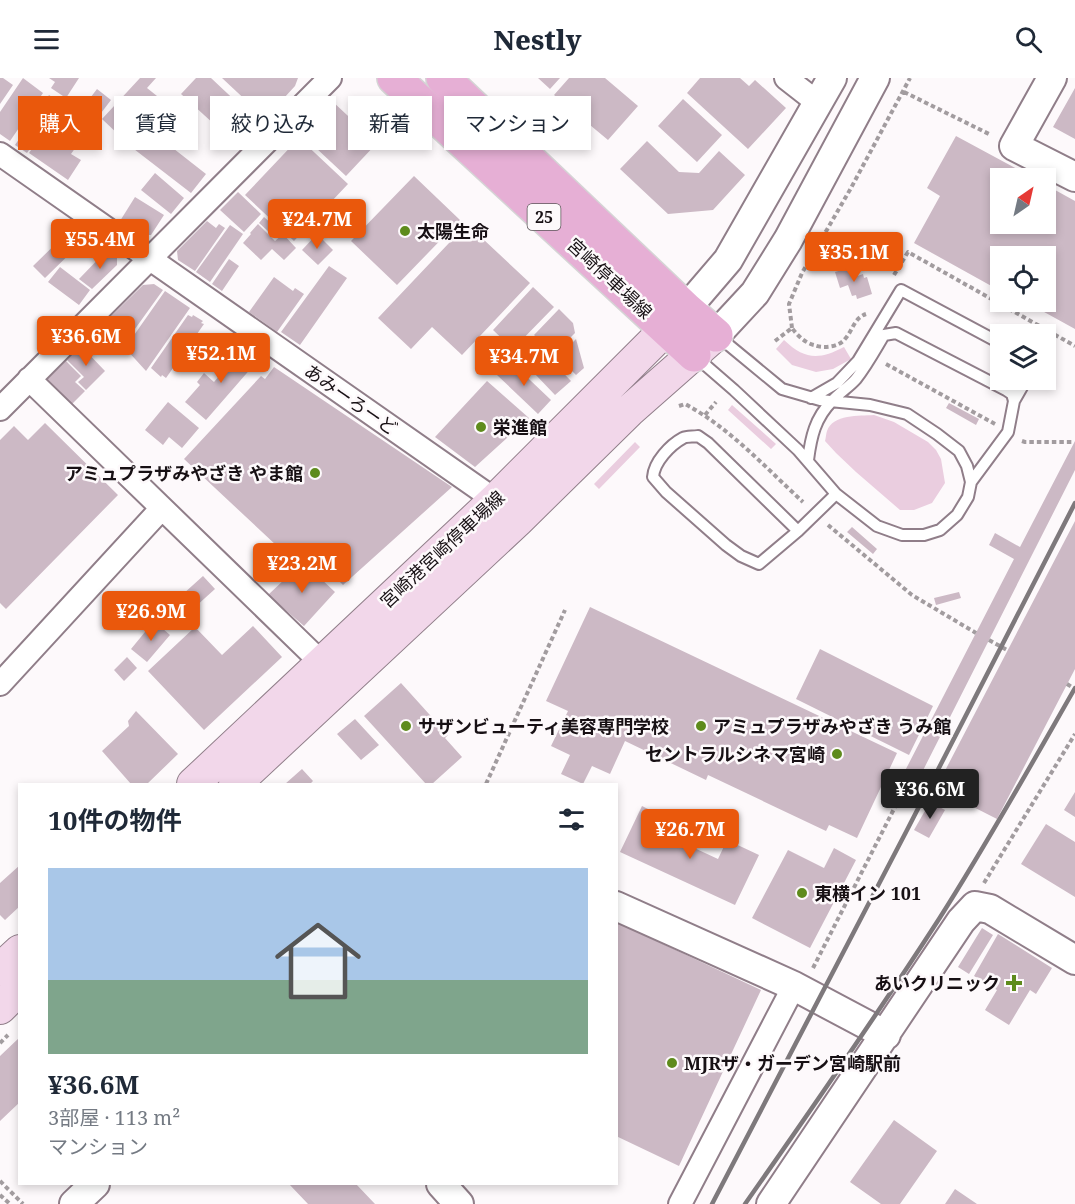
<!DOCTYPE html>
<html lang="ja">
<head>
<meta charset="utf-8">
<style>
	:root { --surface:#fff; --page:#f6f6f7; --text:#1f2937; --muted:#747a83; --accent:#ea580c }
	body { margin:0; font-family:"Noto Serif","Noto Sans JP",serif; background:var(--page); color:var(--text); height:100vh; display:flex; flex-direction:column; font-size:22px; white-space:nowrap }
	* { box-sizing:border-box; margin:0 }
	p { font-size:20px; color:var(--muted) }
	.icon { flex:none; width:33px; height:33px; fill:none; stroke:currentColor; stroke-width:2; stroke-linecap:round; stroke-linejoin:round }
	.map { position:relative; flex:1; overflow:hidden }
	.drawer { position:absolute; left:18px; top:705px; width:600px; height:402px; display:flex; flex-direction:column; background:var(--surface); border-radius:0px; box-shadow:0 3px 9px #0003 }
	.drawer>* { flex:none }
	.top-card { position:absolute; left:18px; top:18px; width:600px; height:54px; display:flex; gap:12px }
	.needle { width:39px; rotate:34deg }
	.tools { position:absolute; left:990px; top:90px; display:grid; gap:12px }
	.tools a { display:grid; place-items:center; width:66px; height:66px; border-radius:0px; background:var(--surface); box-shadow:0 3px 9px #0003; font-size:30px }
	.price { position:absolute; translate:-50% -51px; padding:0 14px; border-radius:6px; background:var(--accent); color:#fff; font-size:20px; line-height:39px; filter:drop-shadow(0 2px 3px #0008) }
	.price::after { content:''; position:absolute; left:50%; top:36px; width:18px; height:14px; margin-left:-9px; background:inherit; clip-path:polygon(0 0,100% 0,50% 100%) }
	.price.active { background:#222; color:#fff }
	ul { padding:0; list-style:none }
	li { display:grid; align-content:center; gap:12px; height:318px; padding:0 30px }
	li span { display:grid; place-items:center; height:186px; border-radius:0px; color:#555 }
	li>.icon { margin-inline-start:auto }
	span .icon { width:108px; height:108px; fill:#fffc; stroke-width:1 }
	li b { font-size:26px }
	h2 { display:flex; justify-content:space-between; align-items:center; height:72px; padding:0 30px; font-size:26px }
	.chip { padding:0 21px; border-radius:0px; background:var(--surface); box-shadow:0 3px 9px #0003; font-size:21px; line-height:54px }
	.chip.active { background:var(--accent); color:#fff }
	header { display:flex; justify-content:space-between; align-items:center; height:78px; padding:0 30px; background:var(--surface); font-size:27px; font-weight:800 }
	.map>svg:first-child { display:block }
	.green { fill:#eacddf }
	.building { fill:#ccb9c5 }
	.lines { fill:none; stroke-linecap:round; stroke-linejoin:round }
	.service-casing { stroke:#907e89; stroke-width:14 }
	.minor-casing { stroke:#907e89; stroke-width:26 }
	.tertiary-casing { stroke:#907e89; stroke-width:32 }
	.secondary-casing { stroke:#907e89; stroke-width:34 }
	.primary-casing { stroke:#d5d4d5; stroke-width:36 }
	.path { stroke:#a29c9f; stroke-width:4; stroke-dasharray:4.5 3; stroke-linecap:butt }
	.service { stroke:#fff; stroke-width:10 }
	.minor { stroke:#fff; stroke-width:22 }
	.tertiary { stroke:#fff; stroke-width:28 }
	.secondary { stroke:#f2d7ea; stroke-width:32 }
	.primary { stroke:#e6afd5; stroke-width:33 }
	.rail { stroke:#7e797c; stroke-width:4.5 }
	.poi-dot { fill:#5e8b1c; stroke:#fdf9fb; stroke-width:2 }
	.labels { text-anchor:middle; dominant-baseline:central; stroke-width:5; stroke-linejoin:round; paint-order:stroke }
	.shield { fill:#fdf9fb; stroke:#5c5659; stroke-width:1.5 }
	.shield-label { font-size:16px; font-weight:bold; fill:#171014 }
	.poi-label { font-size:18px; font-weight:bold; fill:#171014; stroke:#fdf9fb; text-anchor:start }
	.street-label { font-size:18px; fill:#171014; stroke:#fdf9fb }
</style>
</head>
<body>
<header><svg class="icon" aria-label="menu" viewBox="0 0 24 24"><path d="M4 6h16M4 12h16M4 18h16"/></svg>Nestly<svg class="icon" aria-label="search" viewBox="0 0 24 24"><circle cx="10" cy="10" r="6"/><path d="M15 15l6 6"/></svg></header>
<div class="map">
<svg width="1075" height="1126" viewBox="0 0 1075 1126">
	<rect width="100%" height="100%" fill="#fdf9fb"/>
	<path class="green" d="M784,262C805,282 819,282 844,269L851,281L833,291L816,294L792,287L776,271Z
		M732,327L776,366L771,371L728,332Z
		M874,337L894,344L928,364L936,372L941,381L945,405L932,425L914,432H900L856,394L836,375L825,363C826,359 826,356 827,353C833,336 859,338 874,337Z
		M635,364L640,369L599,411L594,406Z"/>
	<path class="building" d="M0,0H3L13,7L0,26Z
		M23,0L43,15L10,63L0,56V34Z
		M49,0H79L66,20L51,10L55,4Z
		M140,0H156L147,10L157,18L120,58L102,41Z
		M196,0H211L259,45L237,67L181,16Z
		M222,0H298L295,8L273,32L259,19L252,28Z
		M538,0H560L550,11Z
		M569,0H605L638,28L608,62L554,17Z
		M700,0H740L749,8L755,2L786,30L748,71L687,15Z
		M1075,10V61L1053,49Z
		M97,11L111,22L98,39L84,28Z
		M49,17L61,25L27,75L15,67Z
		M683,21L722,57L697,84L658,48Z
		M66,22L78,30L76,33L97,49L88,62L83,59L71,76L81,82L68,102L29,75Z
		M332,23L377,65L346,98L301,56Z
		M146,49L206,96L191,115L130,68Z
		M956,58L1034,100H1000V146H1046V107L1075,123V251L1026,224H1046V178H1000V209L997,207L995,210L914,165L940,118L927,110Z
		M299,60L348,106L294,163L245,117Z
		M647,63L679,94L699,95L719,73L745,97L713,132L668,136L620,91Z
		M155,95L184,120L171,136L141,112Z
		M414,98L460,142L397,207L351,163Z
		M238,114L261,136L244,154L220,132Z
		M135,119L164,137L151,157H142L120,143Z
		M264,139L274,148L269,154L259,145Z
		M207,143L216,150L219,146L225,150L195,193L178,182L177,173Z
		M258,146L275,163L283,156L296,170L284,182L272,171L261,182L243,165L251,156L250,155Z
		M467,146L530,205L462,277L432,249L411,271L378,240Z
		M230,147L243,156L210,204L196,194Z
		M74,148L88,158L45,200L33,188Z
		M317,156L333,172L318,187L302,172Z
		M107,172L117,178V187L92,211L79,201Z
		M229,181L239,188L222,213L212,206Z
		M329,188L347,200L300,267L281,254Z
		M60,189L90,212L79,227L48,204Z
		M849,190L852,200L863,196L864,200L867,199L872,216L857,221L856,217L852,218L848,207L840,210L835,194Z
		M274,199L293,213L295,210L304,216L277,254L249,234Z
		M154,206L163,212L122,269L102,247L143,207Z
		M533,209L554,229L513,271L493,252Z
		M165,213L190,230L146,293L125,270Z
		M559,231L573,245L575,255L554,276L534,257Z
		M188,237L192,239L193,237L203,243L201,245L204,246L166,300L162,297L161,299L151,290Z
		M227,255L240,266L218,292L205,281Z
		M496,260L510,272L491,292L478,280Z
		M532,260L549,278L530,297L512,279Z
		M576,261L584,290L576,297L558,279Z
		M246,267L260,280L206,342L185,324L200,307L197,304L204,295L214,304Z
		M81,268L105,293L86,312L78,304L84,299L67,282Z
		M550,281L571,303L555,317L535,296Z
		M66,283L81,298L75,304L85,313L72,326L47,302Z
		M510,283L551,322L538,336L497,297Z
		M274,289L452,409L343,507L305,469L292,482L184,381L261,298L265,301Z
		M487,303L529,340L475,389L435,359Z
		M168,324L199,350L182,370L169,359L163,367L145,352Z
		M949,325L979,341L976,347L946,330Z
		M45,345L118,417L6,531L0,525V362L14,348L28,362Z
		M1075,363V392L904,730L890,722L1014,481L989,467L995,455L1020,469Z
		M1075,443V591L997,741L936,710Z
		M852,449L877,471L873,476L847,454Z
		M303,484L335,514L304,548L268,517Z
		M203,498L215,511L174,548L162,535Z
		M959,514L961,520L936,527L934,520Z
		M590,529L897,675L857,760L829,747L826,753L708,697L706,702L625,663L610,696L592,688L583,706L561,696L570,677L551,668L568,633L546,623Z
		M154,543L170,557L147,584L131,571Z
		M253,548L282,579L204,652L148,593L195,549L222,577Z
		M820,571L933,628L909,677L796,621Z
		M127,579L137,590L124,603L114,592Z
		M401,605L448,657L445,660L462,679L432,706H426L364,638Z
		M136,633L178,676L147,706H131L102,673L129,648L128,643Z
		M355,641L379,667L361,682L337,656Z
		M302,691L313,703L310,706H285Z
		M1075,714V739L1064,732Z
		M930,724L945,732L929,760L914,752Z
		M642,728L658,736L651,750L718,781L727,762L759,777L735,827L620,774Z
		M1046,746L1075,764V819L1021,786Z
		M834,770L856,782L810,870L752,840L788,772L824,790Z
		M20,787V828L5,842L0,837V805Z
		M616,844L761,912L679,1088L616,1058Z
		M982,850L993,857L969,896L958,889Z
		M998,856L1052,890L1036,916L1030,912L1009,947L985,932L997,912L974,898Z
		M20,959V1024L0,1043V978Z
		M894,1042L937,1073L900,1126H881L850,1104Z
		M289,1106H356L375,1126H308Z
		M955,1111L977,1126H945Z"/>
	<g class="lines">
		<defs>
			<path id="service" d="M696,279L734,312L798,372L836,416L877,448L902,457H924L940,452L957,437L968,419L971,404L967,388L959,373L937,356L907,336L870,327L820,322L782,311L719,259
				M811,320L837,305L858,283L901,212L1000,265
				M1014,323L1026,302
				M698,358L708,365L798,453L759,486L741,478L726,467L666,414L653,399C654,384 670,367 683,360C687,358 693,359 698,358Z
				M808,382C811,359 815,340 832,323C839,315 849,309 856,301C867,287 875,272 884,257L896,255L1006,312L1012,316L1014,323L1008,354L971,404
				M798,453L836,416"/>
			<path id="minor" d="M786,0L818,25
				M0,76L495,422L504,431
				M29,301L331,594
				M0,331L330,0
				M0,606L162,430
				M680,1126L794,908"/>
			<path id="tertiary" d="M1052,0L1014,68L1075,99
				M686,231L728,182L832,0
				M716,257L755,215L788,162L875,0
				M616,828L794,908L886,957
				M441,1106L459,1126
				M74,1126L95,1106
				M771,1126L961,843L975,828L990,831L1075,882"/>
			<path id="secondary" d="M193,706L495,422L685,232
				M235,706L517,443L629,333L713,259
				M0,891L20,873
				M0,930L20,910"/>
			<path id="primary" d="M394,0L694,277
				M443,0L686,231L716,257"/>
		</defs>
		<use href="#service" class="service-casing"/>
		<use href="#minor" class="minor-casing"/>
		<use href="#tertiary" class="tertiary-casing"/>
		<use href="#secondary" class="secondary-casing"/>
		<use href="#primary" class="primary-casing"/>
		<path class="path" d="M904,14L991,57
			M894,197L908,174L1075,268
			M792,250L789,226L802,195L851,110L910,0
			M775,263L792,250C797,257 805,265 814,267C823,271 839,269 845,261C853,252 854,240 866,236
			M886,286L995,346
			M679,328L685,326C730,350 766,390 803,424
			M705,337L716,324
			M1022,363L1025,364H1074
			M828,447L912,517L976,555
			M989,562L1007,572
			M1067,606L1075,611
			M486,706L565,532
			M984,805L1075,656
			M813,890L897,725
			M0,965L8,957
			M0,1103L23,1126
			M0,1117L10,1126"/>
		<use href="#service" class="service"/>
		<use href="#minor" class="minor"/>
		<use href="#tertiary" class="tertiary"/>
		<use href="#secondary" class="secondary"/>
		<use href="#primary" class="primary"/>
		<path class="rail" d="M712,1126L906,754L1075,425
			M745,1126C811,1032 877,937 939,841C987,766 1031,687 1075,610"/>
	</g>
	<g class="poi-dot">
		<circle cx="405" cy="153" r="6"/>
		<circle cx="481" cy="349" r="6"/>
		<circle cx="315" cy="395" r="6"/>
		<circle cx="406" cy="648" r="6"/>
		<circle cx="701" cy="648" r="6"/>
		<circle cx="837" cy="676" r="6"/>
		<circle cx="802" cy="815" r="6"/>
		<path d="M1011 896h6v6h6v6h-6v6h-6v-6h-6v-6h6z"/>
		<circle cx="672" cy="985" r="6"/>
	</g>
	<g class="labels">
		<rect class="shield" x="527.5" y="126" width="33" height="26" rx="4.5"/>
		<g class="shield-label">
			<text x="544" y="139">25</text>
		</g>
		<g class="poi-label">
			<text x="417" y="153">太陽生命</text>
			<text x="493" y="349">栄進館</text>
			<text x="303" y="395" text-anchor="end">アミュプラザみやざき やま館</text>
			<text x="418" y="648">サザンビューティ美容専門学校</text>
			<text x="713" y="648">アミュプラザみやざき うみ館</text>
			<text x="825" y="676" text-anchor="end">セントラルシネマ宮崎</text>
			<text x="814" y="815">東横イン 101</text>
			<text x="1000" y="905" text-anchor="end">あいクリニック</text>
			<text x="684" y="985">MJRザ・ガーデン宮崎駅前</text>
		</g>
		<g class="street-label">
			<text transform="translate(610 200) rotate(43)">宮崎停車場線</text>
			<text transform="translate(351 321) rotate(35)">あみーろーど</text>
			<text transform="translate(442 471) rotate(-43)">宮崎港宮崎停車場線</text>
		</g>
	</g>
</svg>
<div class="tools">
<a><svg class="needle" viewBox="-14 -14 28 28"><path d="M0-13l5 13h-10z" fill="#e53935"/><path d="M0 13l5-13h-10z" fill="#747a83"/></svg></a>
<a><svg class="icon" aria-label="locate" viewBox="0 0 24 24"><circle cx="12" cy="12" r="6"/><path d="M12 2v4M12 18v4M2 12h4M18 12h4"/></svg></a>
<a><svg class="icon" aria-label="layers" viewBox="0 0 24 24"><path d="M12 4l9 5-9 5-9-5zM3 14l9 5 9-5"/></svg></a>
</div>
<b class="price" style="left:317px;top:172px">¥24.7M</b>
<b class="price" style="left:100px;top:192px">¥55.4M</b>
<b class="price" style="left:854px;top:205px">¥35.1M</b>
<b class="price" style="left:86px;top:289px">¥36.6M</b>
<b class="price" style="left:221px;top:306px">¥52.1M</b>
<b class="price" style="left:524px;top:309px">¥34.7M</b>
<b class="price" style="left:302px;top:516px">¥23.2M</b>
<b class="price" style="left:151px;top:564px">¥26.9M</b>
<b class="price active" style="left:930px;top:742px">¥36.6M</b>
<b class="price" style="left:690px;top:782px">¥26.7M</b>
<div class="top-card">
<a class="chip active">購入</a>
<a class="chip">賃貸</a>
<a class="chip">絞り込み</a>
<a class="chip">新着</a>
<a class="chip">マンション</a>
</div>
<section class="drawer">
<h2>10件の物件<svg class="icon" aria-label="filters" viewBox="0 0 24 24"><path d="M4 7h16M4 17h16"/><circle cx="9" cy="7" r="2"/><circle cx="15" cy="17" r="2"/></svg></h2>
<ul>
<li><span style="background:linear-gradient(#a9c7e8 60%,#7fa58c 0)"><svg class="icon" aria-label="home" viewBox="0 0 24 24"><path d="M3 11l9-7 9 7M6 9v11h12V9"/></svg></span><div><b>¥36.6M</b><p>3部屋 · 113 m²</p><p>マンション</p></div></li>
</ul>
</section>
</div>
</body>
</html>
